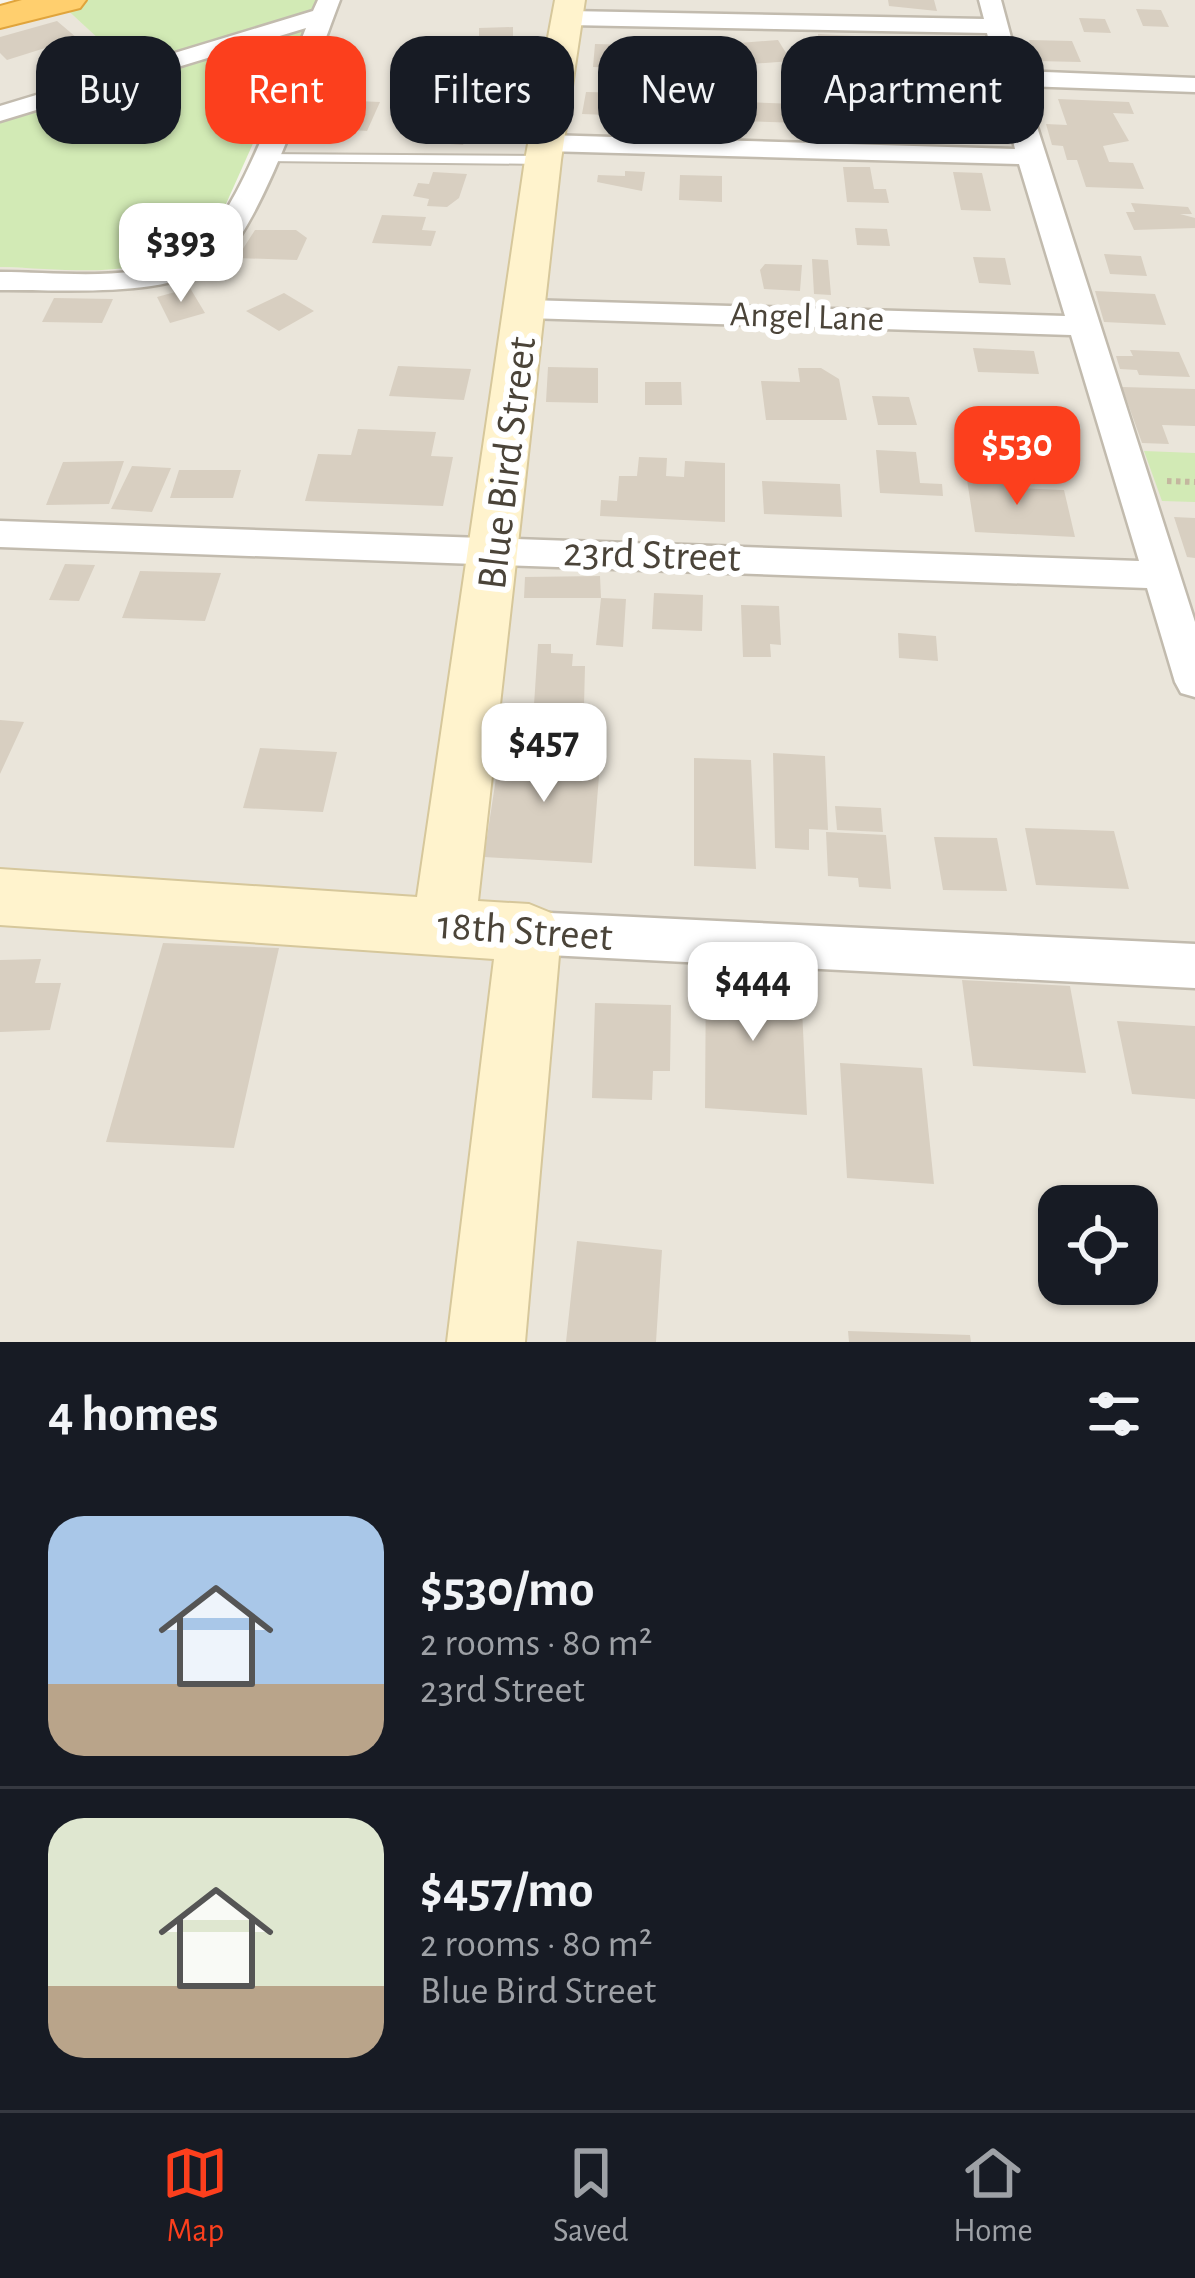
<!DOCTYPE html>
<html lang="en">
<head>
<meta charset="utf-8">
<style>
	:root { --surface:#171b24; --page:#242831; --text:#f1f3f6; --muted:#9ea1a6; --line:#363941; --accent:#fc3f1d }
	body { margin:0; font-family:"Alegreya Sans",sans-serif; background:var(--page); color:var(--text); height:100vh; display:flex; flex-direction:column; font-size:45px; white-space:nowrap }
	* { box-sizing:border-box; margin:0 }
	p { font-size:39px; color:var(--muted) }
	.icon { flex:none; width:66px; height:66px; fill:none; stroke:currentColor; stroke-width:2; stroke-linecap:round; stroke-linejoin:round }
	.map { position:relative; height:1342px; overflow:hidden }
	.details { display:flex; flex-direction:column; background:var(--surface); flex:1 }
	.details>* { flex:none }
	.banner { position:absolute; left:36px; top:36px; width:1125px; height:108px; display:flex; gap:24px }
	.controls { position:absolute; left:1038px; top:1185px; display:grid; gap:24px }
	.controls a { display:grid; place-items:center; width:120px; height:120px; border-radius:24px; background:var(--surface); box-shadow:0 3px 9px #0004; font-size:60px }
	.price { position:absolute; translate:-50% -102px; padding:0 27px; border-radius:24px; background:#fff; color:#222; font-size:39px; line-height:78px; filter:drop-shadow(0 3px 6px #0008) }
	.price::after { content:''; position:absolute; left:50%; top:72px; width:36px; height:27px; margin-left:-18px; background:inherit; clip-path:polygon(0 0,100% 0,50% 100%) }
	.price.current { background:var(--accent); color:#fff }
	ul { padding:0; list-style:none }
	li { display:flex; align-items:center; gap:36px; height:300px; padding:0 48px }
	li+li { border-top:3px solid var(--line) }
	li span { display:grid; place-items:center; flex:none; width:336px; height:240px; border-radius:36px; color:#555 }
	li>.icon { margin-inline-start:auto }
	span .icon { width:144px; height:144px; fill:#fffc; stroke-width:1 }
	li b { font-size:51px }
	h2 { display:flex; justify-content:space-between; align-items:center; height:144px; padding:0 48px; font-size:51px }
	.pill { padding:0 42px; border-radius:36px; background:var(--surface); box-shadow:0 3px 9px #0004; font-size:42px; line-height:108px }
	.pill.current { background:var(--accent); color:#fff }
	.tab-bar { display:flex; justify-content:space-around; align-items:center; height:168px; border-top:3px solid var(--line); background:var(--surface); font-size:33px; color:var(--muted) }
	.tab-bar a { display:grid; justify-items:center; gap:6px }
	.tab-bar .current { color:var(--accent) }
	.map>svg:first-child { display:block }
	.residential { fill:#eae5da; fill-rule:evenodd }
	.green { fill:#d2eab5 }
	.building { fill:#d8cfc1 }
	.lines { fill:none; stroke-linecap:round; stroke-linejoin:round }
	.lane-casing { stroke:#c2bbae; stroke-width:4 }
	.street-casing { stroke:#c2bbae; stroke-width:5 }
	.secondary-casing { stroke:#d6c79b; stroke-width:4 }
	.highway-casing { stroke:#e0a43c; stroke-width:4 }
	.path { stroke:#c4b79f; stroke-width:6; stroke-dasharray:4.5 4.5; stroke-linecap:butt }
	.lane { fill:#fff; fill-rule:evenodd }
	.street { fill:#fff; fill-rule:evenodd }
	.secondary { fill:#fff3cd; fill-rule:evenodd }
	.highway { fill:#ffcf6e; fill-rule:evenodd }
	.labels { text-anchor:middle; dominant-baseline:central; stroke-width:12; stroke-linejoin:round; paint-order:stroke }
	.far-street-label { font-size:36px; fill:#4b4439; stroke:#fff }
	.street-label { font-size:42px; fill:#4b4439; stroke:#fff }
</style>
</head>
<body>
<div class="map">
<svg width="1195" height="1342" viewBox="0 0 1195 1342">
	<rect width="100%" height="100%" fill="#f6f3ec"/>
	<path class="residential" d="M317,0H1195V1342H0V267L127,270L232,201ZM1059,1206H1137V1284H1059Z
		M63,6L140,76L0,122V22Z"/>
	<path class="green" d="M87,0H317L213,233C146,283 79,269 0,267V122L139,76L63,6Z
		M1144,451L1195,453V502L1162,501Z"/>
	<path class="building" d="M888,0H934L937,11L889,6Z
		M1136,9L1161,10L1169,27L1143,26Z
		M1079,18L1105,19L1111,33L1084,32Z
		M57,21L77,38L7,60L0,53V37Z
		M513,27V43L479,44V28Z
		M818,34L855,36L856,51L819,50Z
		M905,38L935,39L941,61H949L952,72L896,70L894,60H910Z
		M778,40L791,61L751,64L739,43Z
		M1029,40L1072,41L1081,62L1036,61Z
		M668,43L709,44V53L697,52V60L666,59Z
		M595,44L635,45L633,68L593,67Z
		M486,57L507,58V74L502,78L464,72L467,63L484,64Z
		M612,76L658,78L657,91L610,90Z
		M679,88H698V112H679Z
		M937,88L967,89L973,109L941,108Z
		M835,91L885,93L887,115L836,113Z
		M586,92L636,93L635,116L582,114Z
		M1058,99L1129,102L1134,114L1113,113L1129,141L1103,146L1109,162L1133,163L1144,189L1086,187L1077,160H1067L1063,146L1052,145L1046,124L1067,125Z
		M335,100L380,102L367,131L321,128Z
		M742,102L798,104L800,123L742,121Z
		M440,117L475,120L463,145L410,141L418,126L435,128Z
		M843,167H870L874,189H886L889,203L847,202Z
		M625,171L645,172L642,191L597,182L598,175L625,176Z
		M433,172L467,174L459,198L447,207L427,206L429,199L413,196L418,183L429,184Z
		M953,172L982,173L991,211L961,210Z
		M680,175L722,176V202L679,200Z
		M1131,203L1188,207L1192,214H1180L1195,218V228L1134,230L1126,212H1135Z
		M382,215L426,217L422,230L436,231L431,246L372,243Z
		M155,220L183,227L160,248L132,241Z
		M855,228L887,229L890,246L857,245Z
		M255,230H296L307,238L297,260L237,258Z
		M1104,254L1141,256L1147,276L1110,274Z
		M973,257L1005,258L1011,285L979,283Z
		M812,259L828,260L831,295L814,294Z
		M765,264L802,265L800,291L764,289L760,270Z
		M190,288L205,313L170,323L157,297Z
		M1095,291L1155,294L1166,325L1104,322Z
		M284,293L314,311L279,331L246,311Z
		M54,298L113,299L102,323L42,322Z
		M973,348L1034,351L1039,374L978,372Z
		M1130,350L1179,352L1190,377L1139,375L1137,370L1120,369L1116,356H1133Z
		M398,366L471,369L464,400L389,396Z
		M548,367L598,368V403L546,402Z
		M798,368H821L839,379L847,420H766L761,381L800,382Z
		M645,382H681L682,405H645Z
		M1122,387L1195,389V426L1162,425L1169,444L1142,443Z
		M872,396L909,397L917,425H878Z
		M358,429L436,432L431,456L453,457L443,506L305,501L318,454L351,455Z
		M876,450L916,452L920,483L942,484L943,496L880,493Z
		M639,457L667,458L666,476L684,477L685,461L725,463V522L600,516L601,500L617,501L619,476H637Z
		M124,461L109,504L46,505L63,462Z
		M132,466L171,468L152,512L111,509Z
		M179,470H241L233,498H170Z
		M966,473L1011,475L1014,488L1064,490L1075,537L975,532Z
		M762,481L840,484L842,517L764,514Z
		M1174,517L1195,518V558L1187,557Z
		M65,564L95,565L79,601L49,600Z
		M140,571L221,573L205,621L122,618Z
		M600,576L601,598H524L525,577Z
		M654,593L703,595L702,631L652,629Z
		M601,598L626,599L623,647L596,645Z
		M741,605L779,606L781,645L770,644L771,657H743Z
		M898,633L936,636L938,661L899,658Z
		M538,644H551V653L573,654L572,666H585L584,706L534,705Z
		M0,720L24,722L0,774Z
		M501,745L601,751L592,863L484,857Z
		M260,748L337,752L323,812L243,808Z
		M773,753L825,756L828,830L809,829V850L775,848Z
		M694,758L751,760L756,869L694,866Z
		M835,806L881,808L883,832L837,830Z
		M1025,828L1114,831L1129,889L1036,885Z
		M826,832L886,835L891,889L859,887L858,878L828,876Z
		M934,837L997,838L1007,891L943,890Z
		M163,943L279,948L234,1148L106,1142Z
		M41,959L35,983H61L50,1030L0,1032V960Z
		M706,964L757,966V985L801,987L807,1115L705,1108Z
		M962,980L1070,986L1086,1073L973,1066Z
		M595,1003L671,1005L670,1071H653L652,1100L592,1098Z
		M1117,1021L1195,1026V1099L1132,1094Z
		M840,1063L922,1068L934,1184L847,1178Z
		M577,1241L662,1250L656,1342H566Z
		M848,1331L970,1335L971,1342H849Z"/>
	<g class="lines">
		<defs>
			<path id="lane" d="M261,154L543,156L549,160L543,164L265,161L259,157Z"/>
			<path id="street" d="M318,0H340C318,56 261,233 216,264C164,299 61,289 0,290V272C57,272 129,282 182,259C231,238 285,80 306,28L0,121V106L313,11Z
				M979,0H1001L1020,71L1195,78V92L1024,86L1195,622V697L1181,693L1175,682L1147,588L0,547V521L1139,561L1071,335L527,318L512,309L527,300L1065,316L1019,164L546,151L533,143L546,135L1015,149L987,33L569,25L558,18L569,11L984,19Z
				M529,912L1195,944V988L529,954L513,948L506,933L513,918Z"/>
			<path id="secondary" d="M555,0H585L561,160L478,901L529,904L551,913L561,933L525,1342H447L494,959L0,925V869L417,897L525,160Z"/>
			<path id="highway" d="M22,0H86L80,8L0,28V6Z"/>
		</defs>
		<use href="#lane" class="lane-casing"/>
		<use href="#street" class="street-casing"/>
		<use href="#secondary" class="secondary-casing"/>
		<use href="#highway" class="highway-casing"/>
		<path class="path" d="M1167,481L1195,482"/>
		<use href="#lane" class="lane"/>
		<use href="#street" class="street"/>
		<use href="#secondary" class="secondary"/>
		<use href="#highway" class="highway"/>
	</g>
	<g class="labels">
		<g class="far-street-label">
			<text transform="translate(807 317) rotate(2)">Angel Lane</text>
		</g>
		<g class="street-label">
			<text transform="translate(507 463) rotate(-83)">Blue Bird Street</text>
			<text transform="translate(652 555) rotate(2)">23rd Street</text>
			<text transform="translate(525 931) rotate(4)">18th Street</text>
		</g>
	</g>
</svg>
<div class="controls">
<a><svg class="icon" aria-label="locate" viewBox="0 0 24 24"><circle cx="12" cy="12" r="6"/><path d="M12 2v4M12 18v4M2 12h4M18 12h4"/></svg></a>
</div>
<b class="price" style="left:181px;top:305px">$393</b>
<b class="price current" style="left:1017px;top:508px">$530</b>
<b class="price" style="left:544px;top:805px">$457</b>
<b class="price" style="left:753px;top:1044px">$444</b>
<div class="banner">
<a class="pill">Buy</a>
<a class="pill current">Rent</a>
<a class="pill">Filters</a>
<a class="pill">New</a>
<a class="pill">Apartment</a>
</div>
</div>
<section class="details">
<h2>4 homes<svg class="icon" aria-label="filters" viewBox="0 0 24 24"><path d="M4 7h16M4 17h16"/><circle cx="9" cy="7" r="2"/><circle cx="15" cy="17" r="2"/></svg></h2>
<ul>
<li><span style="background:linear-gradient(#a9c7e8 70%,#b9a48a 0)"><svg class="icon" aria-label="home" viewBox="0 0 24 24"><path d="M3 11l9-7 9 7M6 9v11h12V9"/></svg></span><div><b>$530/mo</b><p>2 rooms · 80 m²</p><p>23rd Street</p></div></li>
<li><span style="background:linear-gradient(#dfe7d0 70%,#b9a48a 0)"><svg class="icon" aria-label="home" viewBox="0 0 24 24"><path d="M3 11l9-7 9 7M6 9v11h12V9"/></svg></span><div><b>$457/mo</b><p>2 rooms · 80 m²</p><p>Blue Bird Street</p></div></li>
</ul>
</section>
<nav class="tab-bar">
<a class="current"><svg class="icon" aria-label="map" viewBox="0 0 24 24"><path d="M3 6l6-2 6 2 6-2v14l-6 2-6-2-6 2zM9 4v14M15 6v14"/></svg>Map</a>
<a><svg class="icon" aria-label="saved" viewBox="0 0 24 24"><path d="M7 4h10v16l-5-4-5 4z"/></svg>Saved</a>
<a><svg class="icon" aria-label="home" viewBox="0 0 24 24"><path d="M3 11l9-7 9 7M6 9v11h12V9"/></svg>Home</a>
</nav>
</body>
</html>
